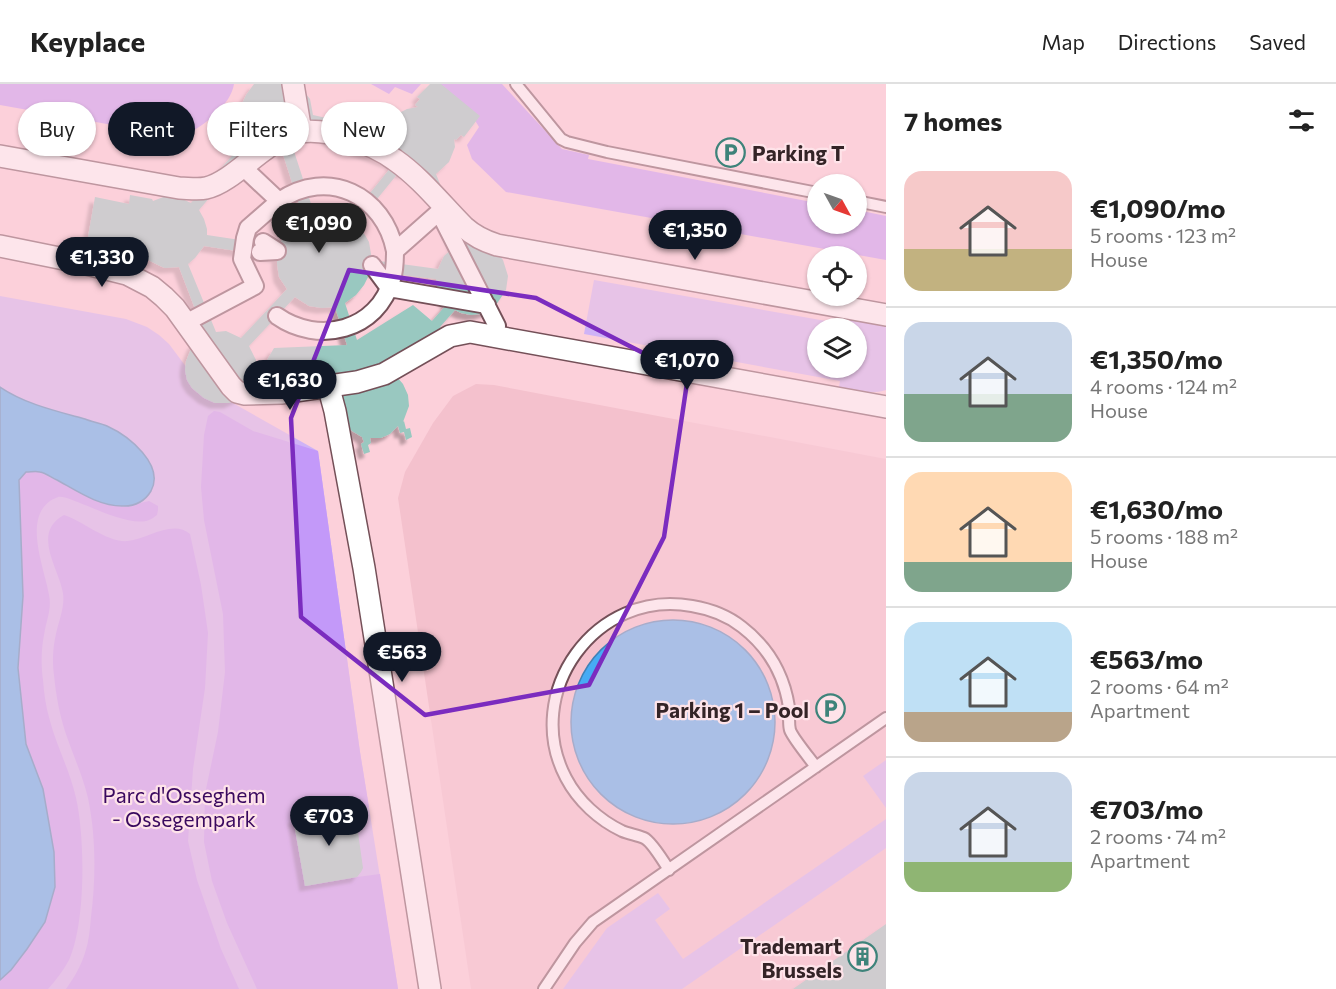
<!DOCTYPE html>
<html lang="en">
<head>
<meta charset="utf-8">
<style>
	:root { --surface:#fff; --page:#f6f6f6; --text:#222; --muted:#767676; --line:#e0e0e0; --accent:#111827 }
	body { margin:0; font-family:Commissioner,sans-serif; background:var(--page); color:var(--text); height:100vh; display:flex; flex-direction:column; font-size:22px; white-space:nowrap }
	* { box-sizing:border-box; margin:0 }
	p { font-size:20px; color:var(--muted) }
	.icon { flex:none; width:33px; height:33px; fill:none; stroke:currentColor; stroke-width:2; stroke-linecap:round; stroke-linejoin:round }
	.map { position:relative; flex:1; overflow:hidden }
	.sheet { display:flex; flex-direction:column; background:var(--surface); width:450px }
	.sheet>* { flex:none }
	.guide { position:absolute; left:18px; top:18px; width:570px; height:54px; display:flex; gap:12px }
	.needle { width:39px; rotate:130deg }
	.fabs { position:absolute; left:807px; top:90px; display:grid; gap:12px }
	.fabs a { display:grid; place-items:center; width:60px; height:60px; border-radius:50%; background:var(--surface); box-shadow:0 2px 4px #0004; font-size:30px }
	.price { position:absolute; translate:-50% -51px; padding:0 14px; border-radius:21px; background:var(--accent); color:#fff; font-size:20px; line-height:39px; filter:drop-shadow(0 2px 3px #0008) }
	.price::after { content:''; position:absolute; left:50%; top:36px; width:18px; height:14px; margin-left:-9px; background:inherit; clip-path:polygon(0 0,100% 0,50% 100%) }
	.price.selected { background:#222; color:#fff }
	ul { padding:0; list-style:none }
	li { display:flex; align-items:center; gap:18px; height:150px; padding:0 18px }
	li+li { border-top:2px solid var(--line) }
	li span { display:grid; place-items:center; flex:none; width:168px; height:120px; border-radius:18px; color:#555 }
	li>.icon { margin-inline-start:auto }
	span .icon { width:72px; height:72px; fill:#fffc; stroke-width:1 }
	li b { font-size:26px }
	h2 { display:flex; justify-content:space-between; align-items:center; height:72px; padding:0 18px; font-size:26px }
	.pill { padding:0 21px; border-radius:27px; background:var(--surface); box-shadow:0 2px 4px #0004; font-size:21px; line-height:54px }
	.pill.selected { background:var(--accent); color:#fff }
	header { display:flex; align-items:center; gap:36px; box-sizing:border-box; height:84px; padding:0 30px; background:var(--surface); border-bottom:2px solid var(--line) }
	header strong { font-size:28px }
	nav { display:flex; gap:33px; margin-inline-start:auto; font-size:21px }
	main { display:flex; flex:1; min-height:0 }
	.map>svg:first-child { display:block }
	.built { fill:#f4c1cd }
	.green { fill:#cfb3f6; fill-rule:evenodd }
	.forest { fill:#c399f9 }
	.water { fill:#47abf4; stroke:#4182b6; stroke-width:1.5 }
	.building { fill:#99c8c0; fill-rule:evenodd; filter:url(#shadow) }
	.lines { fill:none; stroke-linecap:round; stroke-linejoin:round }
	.service-casing { stroke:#745058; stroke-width:14 }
	.pedestrian-casing { stroke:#745058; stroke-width:20 }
	.minor-casing { stroke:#745058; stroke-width:24 }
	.service { stroke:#fff; stroke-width:10 }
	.pedestrian { stroke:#fff; stroke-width:16 }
	.minor { stroke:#fff; stroke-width:21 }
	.marked { fill:none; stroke:#7b2cbf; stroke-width:4.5; stroke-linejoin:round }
	.labels { text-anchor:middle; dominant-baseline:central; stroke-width:4.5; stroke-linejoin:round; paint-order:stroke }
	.poi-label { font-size:21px; font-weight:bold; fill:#342427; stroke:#fee3e9; text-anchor:end }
	.park-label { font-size:21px; fill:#3a095f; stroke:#fee3e9 }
</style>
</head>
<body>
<header>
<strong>Keyplace</strong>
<nav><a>Map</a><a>Directions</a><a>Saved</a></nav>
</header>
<main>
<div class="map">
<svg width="886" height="905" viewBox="0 0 886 905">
	<defs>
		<filter id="shadow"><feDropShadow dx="-5.5" dy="5.5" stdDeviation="1.5" flood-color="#0004"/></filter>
	</defs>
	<rect width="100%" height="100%" fill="#fcd0da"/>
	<path class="built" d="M476,300L494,301L886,375V905H471L398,414L405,388L433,339L453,312Z"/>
	<path class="green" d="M594,196L849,241L850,235L886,243V306C870,311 855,306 839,303L840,297L584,250ZM818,244H856V284H818Z
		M0,212L126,235L147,243L159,251L169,260L199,300L318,367L360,668L398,905H0Z
		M886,676V724L863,692Z
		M886,735V764L682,905H563L607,844L658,809L670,825L655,836L683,875Z"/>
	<path class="forest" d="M0,0H234C231,20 206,41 188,49C182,51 175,51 169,51L0,21Z
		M371,0H421L412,10L395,3L389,10Z
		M434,0H502L562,65L589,71L588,75L817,119L818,140H856L857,126L886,132V176L506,108L472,75L467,61L479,43L473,33Z
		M214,327L220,328L253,347L318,367L360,668L369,723L293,735L305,802L357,793L380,790L398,905H257L227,839L212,797L204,758L205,710L218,648L225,588L223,530L204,436L201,403L204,351L208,332Z
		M26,388H40L99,418L123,423L149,417L158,422V426L157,431C154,433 152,435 149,436C133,443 96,425 80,419C74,417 65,412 58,413C58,413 51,416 50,417C23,436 45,486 49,511C52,525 46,537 44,551C41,566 41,582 43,596C44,610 46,624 50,637C57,663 70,687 76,714C85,753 86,839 69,876C63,887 56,896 48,905H0V896L11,886L27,865L45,838L55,803L43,705L26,660L18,584L23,512L19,396Z
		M64,431C83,437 107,459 128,457C147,455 173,435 190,450L201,501L208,549L205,604L193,685L188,757L197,796L221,865L239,905H66C74,894 81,882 85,869C89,857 90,845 91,833C96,794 96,752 88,714C83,693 74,673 67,653C60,633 56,612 54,591C52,577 53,563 56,550C59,536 65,523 63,509C59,484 31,449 64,431Z"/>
	<path class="water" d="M0,303C25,320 56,327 85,335C92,338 100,339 107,342C129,352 165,381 151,407C145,417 135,422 124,422C100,423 77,407 57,396C52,394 46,389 40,388C36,387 31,388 26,388L19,396L23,512L18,584L26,660L43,705L54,768L55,803L45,838L27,865L11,886L0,896Z
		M571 638a102 102 0 1 1 204 0a102 102 0 1 1-204 0Z"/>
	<path class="building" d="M254,0H298L310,15L313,31L385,47L395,31L407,25L418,23L415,21L420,15L417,13L430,0H441L480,32L464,53L461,51L456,56L454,55L455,63L449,78L436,90L464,160L477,159L499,171L503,176L508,192L506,206L496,221L489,227L480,230L471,231L461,229L455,226L440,243L444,246L397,293L403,300L408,311L409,322L403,338L404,337L406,345L410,344L412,353L406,356L404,348L400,349L398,342L390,350L381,354H370L371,359L368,361L370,368L364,370L361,360L364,358L362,353L352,347L344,339L337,313L254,296L251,302L238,315L229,319H215L204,314L192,304L187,296L185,286L186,277L193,260L205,251L179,183L165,184L160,182L150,177L144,171L142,173L120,169L122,159L88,153L95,113L129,120L130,111L152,115L153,117L166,112H176L191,119L250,51L243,41L241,31V22L246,11ZM307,48L390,79L392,82L349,135L331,128L314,129L292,61ZM257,58L266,63L281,64L303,133L293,139L287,145L279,162L207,151V145L204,135L199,126ZM399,88L427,94L454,163L444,172L438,185L372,176L369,158L365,151L356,141ZM204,162L277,173V180L279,193L287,205L241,254L226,247L216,248L188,180L195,174ZM371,187L436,195L438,207L447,220L432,237L413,221L357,256L345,219L356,211L364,201ZM295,213L309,222L322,224L335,223L347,261L274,264L260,288H257L256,276L249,262ZM353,288L340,305L279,292Z
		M347,727L356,734L363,784L361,788L357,793L305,802L293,734Z
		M886,840V905H793Z"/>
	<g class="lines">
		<defs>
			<path id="service" d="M516,0L561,55L567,58L607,68L818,109
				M856,117L886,123
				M669,786C664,778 651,757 644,754C637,751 629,750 622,747C599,736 578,717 566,694C521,609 596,504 692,522C710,525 727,531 742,543C768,563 784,591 789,623C790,630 788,639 790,646C792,653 811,676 816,683
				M544,905L575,859L593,838L886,634"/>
			<path id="pedestrian" d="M279,117C328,83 384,111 395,167
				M260,168L277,167L263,158
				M372,181L389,204L487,221
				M277,232C318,261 378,247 392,195C395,186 395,176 395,167L439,128L497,242
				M191,236L255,202L242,175L245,154L248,144L279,117L247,87"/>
			<path id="minor" d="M293,0L301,48
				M0,72L179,104C187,104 198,106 206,104C226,100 249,76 267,64C277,57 288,50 300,48C329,44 372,59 395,76C421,94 442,121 464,143C474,152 484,157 497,161L886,231
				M0,162L79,178L127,190L152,203L164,213L175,224L231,302L237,308L245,310L281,309L357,298L384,290L450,252L470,248L886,323
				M328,301L335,327L364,484L430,905"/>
		</defs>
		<use href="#service" class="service-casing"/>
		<use href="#pedestrian" class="pedestrian-casing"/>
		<use href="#minor" class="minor-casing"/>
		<use href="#service" class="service"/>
		<use href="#pedestrian" class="pedestrian"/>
		<use href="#minor" class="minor"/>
	</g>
	<path d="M0 0H886V905H0ZM349,186L536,214L688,292L664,453L589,601L425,631L301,533L291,334Z" fill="#fcd0da" fill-opacity=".55" fill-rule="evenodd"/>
	<path class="marked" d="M349,186L536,214L688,292L664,453L589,601L425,631L301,533L291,334Z"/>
	<defs>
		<symbol id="parking-ring" viewBox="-11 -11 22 22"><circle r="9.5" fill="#fee3e9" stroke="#3e837a" stroke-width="1.5"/><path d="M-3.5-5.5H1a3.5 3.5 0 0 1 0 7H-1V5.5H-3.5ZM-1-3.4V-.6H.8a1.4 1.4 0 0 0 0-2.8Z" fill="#3e837a"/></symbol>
		<symbol id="building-ring" viewBox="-11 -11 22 22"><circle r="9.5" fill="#fee3e9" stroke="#3e837a" stroke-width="1.5"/><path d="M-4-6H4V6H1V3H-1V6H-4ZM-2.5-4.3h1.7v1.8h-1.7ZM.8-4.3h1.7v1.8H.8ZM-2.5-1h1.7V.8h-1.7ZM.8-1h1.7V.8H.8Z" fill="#3e837a"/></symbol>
	</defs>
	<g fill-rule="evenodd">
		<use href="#parking-ring" x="714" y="52" width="33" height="33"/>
		<use href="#parking-ring" x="814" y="608" width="33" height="33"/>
		<use href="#building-ring" x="846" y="856" width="33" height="33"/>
	</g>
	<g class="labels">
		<g class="poi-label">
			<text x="752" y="68" text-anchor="start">Parking T</text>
			<text x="809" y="625">Parking 1 – Pool</text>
			<text x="842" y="861">Trademart<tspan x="842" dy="24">Brussels</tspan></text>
		</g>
		<g class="park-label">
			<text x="184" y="710">Parc d'Osseghem<tspan x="184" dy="24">- Ossegempark</tspan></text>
		</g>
	</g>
</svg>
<div class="fabs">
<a><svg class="needle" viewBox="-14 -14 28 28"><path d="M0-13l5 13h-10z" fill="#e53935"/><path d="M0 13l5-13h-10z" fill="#767676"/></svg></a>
<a><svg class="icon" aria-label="locate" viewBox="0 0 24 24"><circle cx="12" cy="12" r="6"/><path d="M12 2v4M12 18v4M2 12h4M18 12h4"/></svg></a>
<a><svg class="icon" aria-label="layers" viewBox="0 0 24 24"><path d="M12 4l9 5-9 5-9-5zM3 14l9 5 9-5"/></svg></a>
</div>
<b class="price selected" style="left:319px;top:170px">€1,090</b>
<b class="price" style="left:695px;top:177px">€1,350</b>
<b class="price" style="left:102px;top:204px">€1,330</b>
<b class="price" style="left:687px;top:307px">€1,070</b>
<b class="price" style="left:290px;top:327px">€1,630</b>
<b class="price" style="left:402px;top:599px">€563</b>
<b class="price" style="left:329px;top:763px">€703</b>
<div class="guide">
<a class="pill">Buy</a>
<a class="pill selected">Rent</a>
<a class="pill">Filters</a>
<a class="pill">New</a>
</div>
</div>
<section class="sheet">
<h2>7 homes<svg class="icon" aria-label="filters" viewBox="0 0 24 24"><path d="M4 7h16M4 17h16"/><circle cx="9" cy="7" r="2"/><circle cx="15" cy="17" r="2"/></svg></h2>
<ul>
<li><span style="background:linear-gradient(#f6c9c9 65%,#c2b280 0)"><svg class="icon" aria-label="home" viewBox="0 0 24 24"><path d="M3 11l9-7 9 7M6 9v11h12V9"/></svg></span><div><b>€1,090/mo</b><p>5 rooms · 123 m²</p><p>House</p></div></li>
<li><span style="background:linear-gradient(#c9d6e8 60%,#7fa58c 0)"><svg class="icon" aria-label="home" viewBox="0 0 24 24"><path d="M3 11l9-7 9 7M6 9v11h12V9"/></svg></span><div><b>€1,350/mo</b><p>4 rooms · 124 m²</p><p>House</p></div></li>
<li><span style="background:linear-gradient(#ffd9b3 75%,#7fa58c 0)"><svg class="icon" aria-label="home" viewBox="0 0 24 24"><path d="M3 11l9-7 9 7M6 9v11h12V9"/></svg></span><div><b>€1,630/mo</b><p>5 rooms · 188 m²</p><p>House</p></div></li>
<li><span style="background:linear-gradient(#bfe0f5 75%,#b9a48a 0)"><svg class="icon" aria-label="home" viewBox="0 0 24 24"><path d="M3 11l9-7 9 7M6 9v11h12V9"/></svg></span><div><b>€563/mo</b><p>2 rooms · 64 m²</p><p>Apartment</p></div></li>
<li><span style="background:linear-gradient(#c9d6e8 75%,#8fb573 0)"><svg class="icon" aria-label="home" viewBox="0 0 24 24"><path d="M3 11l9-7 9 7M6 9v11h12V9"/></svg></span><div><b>€703/mo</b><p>2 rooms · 74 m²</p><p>Apartment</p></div></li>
</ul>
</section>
</main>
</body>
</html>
